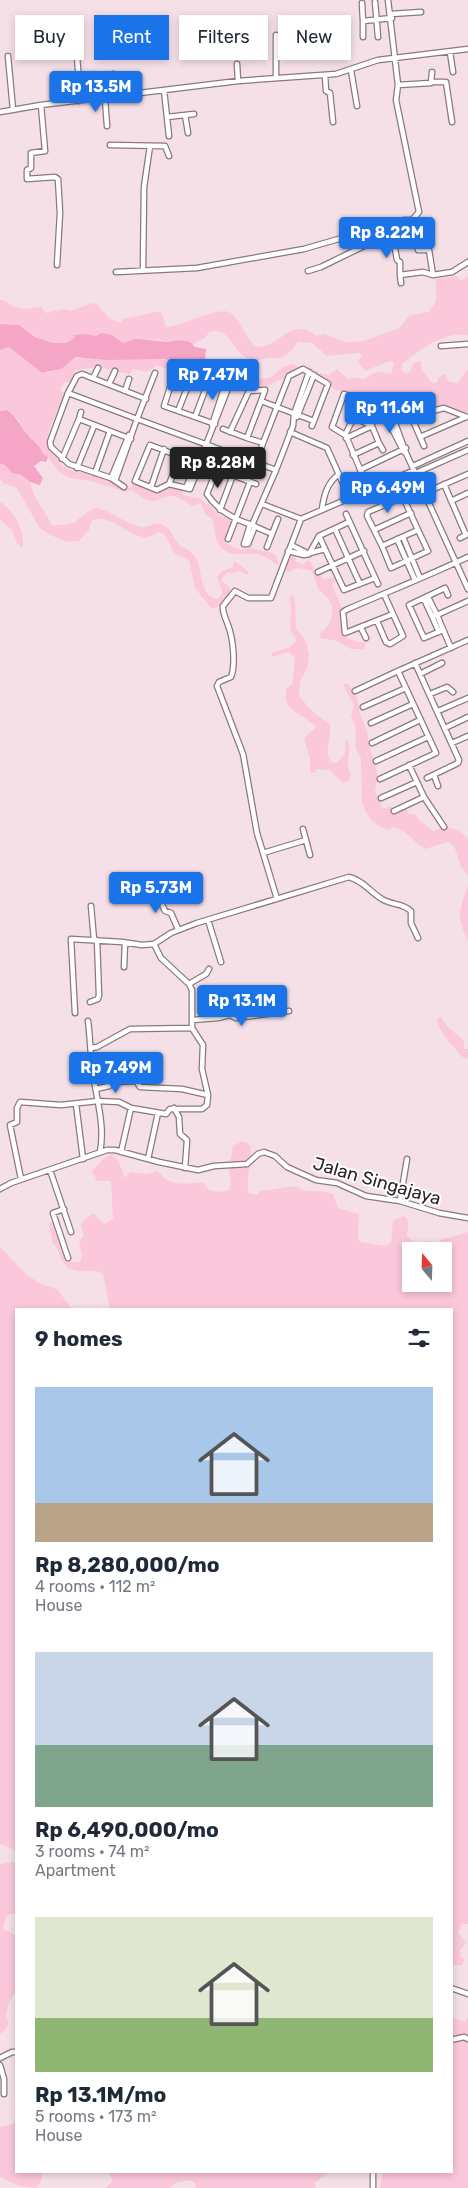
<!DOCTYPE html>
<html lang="en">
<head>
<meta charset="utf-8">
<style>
	:root { --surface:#fff; --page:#f6f6f7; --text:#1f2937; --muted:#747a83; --accent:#1a73e8 }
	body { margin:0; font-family:Rubik,sans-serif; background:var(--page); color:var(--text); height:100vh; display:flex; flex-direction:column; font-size:19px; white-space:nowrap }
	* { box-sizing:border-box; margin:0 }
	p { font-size:16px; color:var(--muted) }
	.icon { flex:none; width:28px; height:28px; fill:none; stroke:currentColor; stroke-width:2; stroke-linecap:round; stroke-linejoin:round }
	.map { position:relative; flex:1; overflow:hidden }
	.side { position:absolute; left:15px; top:1308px; width:438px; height:865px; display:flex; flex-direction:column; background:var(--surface); border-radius:0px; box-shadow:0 2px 8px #0003 }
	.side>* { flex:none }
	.guide { position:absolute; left:15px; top:15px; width:439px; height:45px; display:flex; gap:10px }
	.needle { width:32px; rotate:341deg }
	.tools { position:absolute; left:402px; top:1242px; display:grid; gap:10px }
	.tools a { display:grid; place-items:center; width:50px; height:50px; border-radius:0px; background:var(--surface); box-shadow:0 2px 8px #0003; font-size:25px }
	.price { position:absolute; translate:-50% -42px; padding:0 11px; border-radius:5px; background:var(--accent); color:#fff; font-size:16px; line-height:32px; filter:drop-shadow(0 1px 2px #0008) }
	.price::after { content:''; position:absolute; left:50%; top:30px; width:15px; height:11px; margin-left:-8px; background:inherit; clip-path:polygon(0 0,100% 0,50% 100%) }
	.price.selected { background:#222; color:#fff }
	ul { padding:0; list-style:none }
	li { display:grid; align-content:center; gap:10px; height:265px; padding:0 20px }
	li span { display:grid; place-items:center; height:155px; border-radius:0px; color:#555 }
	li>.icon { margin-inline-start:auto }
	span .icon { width:90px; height:90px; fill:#fffc; stroke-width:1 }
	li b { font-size:21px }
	h2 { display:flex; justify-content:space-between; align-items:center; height:60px; padding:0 20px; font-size:21px }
	.chip { padding:0 18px; border-radius:0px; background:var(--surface); box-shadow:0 2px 8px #0003; font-size:18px; line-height:45px }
	.chip.selected { background:var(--accent); color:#fff }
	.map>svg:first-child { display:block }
	.green { fill:#fbc7db; fill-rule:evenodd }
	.water { fill:#f5a6c6 }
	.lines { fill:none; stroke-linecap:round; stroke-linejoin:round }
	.minor-casing { stroke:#8b787f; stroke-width:7 }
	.minor { stroke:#fff; stroke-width:4.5 }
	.labels { text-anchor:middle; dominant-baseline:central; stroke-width:4; stroke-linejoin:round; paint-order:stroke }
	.street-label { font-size:18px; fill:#2c2427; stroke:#fff }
</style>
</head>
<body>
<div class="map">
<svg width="468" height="2188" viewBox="0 0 468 2188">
	<rect width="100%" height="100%" fill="#f6e0e8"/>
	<path class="green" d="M468,274V335C442,331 423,349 403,363L401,370L407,374L410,372L413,363L418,361L421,362V369L432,383H436L440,376L445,374L449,382L458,383L466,371L468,370V411L466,413L443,405L431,410L427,401L415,404L413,398L405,400L403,406L364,393L360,397L333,389L329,381L305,368L308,366L319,373L329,375L337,369L348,379L355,377L364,379L378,371L391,374L394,363L390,361L365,371L358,361L362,355L359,353L327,356L312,343L298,342C292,349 287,359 277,358C270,358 276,357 269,358C262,359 257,361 249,359C233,354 230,325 209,332L205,338L193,344L179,340L168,342L158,339L123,343L112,335L93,336L86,334L66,343L56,344L38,338L19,325L0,324V300C7,299 8,305 15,307C24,310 32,308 41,307L46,313L63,309L70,311L93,303L97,304L108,317L120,323L123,319L161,311L166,327C182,327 218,305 231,313C238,318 247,338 254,346C274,350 285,327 302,329C307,329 312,333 316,336L324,334L345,342L364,341L399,328L410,315L429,312L436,301V279L457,276L461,280L465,279Z
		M9,347L42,373C62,374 69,357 86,357L202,361L226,375L250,381L271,377L283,367L293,364L298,367C294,378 286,377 277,381C273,382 271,386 266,387C247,391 215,379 201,365L194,366L190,374L156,366L147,372L133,369L130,374L99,367L76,370L70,382H64L60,390L65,394C60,406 43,436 48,447C51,454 58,456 59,463C79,479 91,468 109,477C117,481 121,487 130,488L134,482L158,491L170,484L183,491V495L202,499L206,505L209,503L217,514L232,520L225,543L241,550L252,548L275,554L279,563L278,566C272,561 265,555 257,554C244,552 226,559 218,543C214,536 215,527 212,519L205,514L201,503L192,506C186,502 177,495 170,496C164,496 158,502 152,501C143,500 139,494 131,490L126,492L91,481L70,478L58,471L48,457L43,454L41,448L26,434L19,421L13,414L7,410L0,411V350Z
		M0,464L5,465L12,473L21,475L30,482L35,497L53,526L73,523L94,508C112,509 126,526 144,527C152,527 156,520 165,526C173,531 174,542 182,547C187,550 192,551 196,558C203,570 199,596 217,599C226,593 221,586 217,578C221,570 226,570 233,567V563L236,562L249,572L248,575L239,571L233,573L227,572L221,580L230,588C229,598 222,606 212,609L195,588L189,560L174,553L166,536L159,532C133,550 120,513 92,520L89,530L79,541L68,542L50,535L39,527L17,488L3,483L0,478Z
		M0,502C13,508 27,535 22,548L17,543L12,530L0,520Z
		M289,555L296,557L295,561L303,565L306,561H310L314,570L320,572L323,580L334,577L336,581L332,584L342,608L341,610L343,636L357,642L366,643L364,649H351L337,641L320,638L321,632C332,626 337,607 327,597C325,594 321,593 319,589C315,583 315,576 311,570L297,568L289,572L286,571L284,567Z
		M292,594L295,600L296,628L306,641L309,655L307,669L300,681L299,695C307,707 318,717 330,724C332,738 323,750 331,762L336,763C345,757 346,750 345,740L346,739C353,748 348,753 348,763C348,767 350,772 351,776L348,781L343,783L330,770L317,769L314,773H310V758L304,738L316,727C304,714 282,712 286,689L292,684L295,658L289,652L272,657V653L290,647L296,641L295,636L290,630L291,606L289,598Z
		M343,684H348L357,697L360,714L367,730L369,744L378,775L375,792L383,809L391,806L395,814L406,809L409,814H415L420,821L433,831C445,824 458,828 468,839V876L461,866L454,846L448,842L425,849C413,842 407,829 393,827L390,830L380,827L371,820L362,804L361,759L356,749L355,723L351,717L354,705Z
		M468,886V941C456,915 459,912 468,886Z
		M441,1017L447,1026L464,1041V1049H468V1059L462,1057C454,1046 438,1033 437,1018Z
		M242,1141L249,1144C255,1152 244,1178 249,1193L257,1195L261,1191C270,1191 289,1185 297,1187C300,1188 302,1190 305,1191C315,1192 323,1190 333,1194L338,1208L359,1214L358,1239L361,1242L386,1246L391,1242L393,1221L404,1216C411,1221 407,1228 407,1236L417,1246L423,1241H430L432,1246H439L441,1240L468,1232V1924H462L458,1932L466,1943L460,1950L461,1957L465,1960L462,1965H451V1309H110L103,1274C94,1268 81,1274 71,1269C60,1265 61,1250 53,1244L49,1224L52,1222L55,1224L69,1262H80L82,1255L79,1242L84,1235L81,1225L84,1220L94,1213L104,1224L113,1219L111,1181H97L92,1171L103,1159L112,1154L118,1160L125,1178L130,1172L147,1174L158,1171C170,1188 185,1183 203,1183L209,1190L220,1192L229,1190L231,1181L229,1171L233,1146ZM411,1251H444V1284H411Z
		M0,1247L27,1275L41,1284L57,1289L72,1309H16V1850L0,1844Z
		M12,1862L16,1863V1914H10L6,1917L3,1929L16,1935V1995L14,1994L9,2002L6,2018L9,2022L5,2030L0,2034V1864Z
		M451,2017L465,2022L468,2017V2188H380L383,2171H451Z
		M16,2123V2171H43L41,2181L36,2188L16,2185L0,2177V2127Z
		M107,2171H333L314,2183L316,2188H195L196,2184L191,2180L177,2182L170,2188H105L113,2181Z"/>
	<path class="water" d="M0,324L19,325L35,337L53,343H66L75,338L73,335L86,334L96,336L102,333L112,335L123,343L136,339L168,342L179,340L190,342L195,347L206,349L205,359L174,362L165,359L106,360L76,357L61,369L42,373L9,347L0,350Z
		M7,410C18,417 20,427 28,435C33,442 41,445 43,454L48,457L46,462L41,461L34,466L43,478L40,485L30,482L21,475L12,473L5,465L0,464V411Z"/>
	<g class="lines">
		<defs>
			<path id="minor" d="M388,0L398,85L396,100L419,212L412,220L418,250H429L433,275L452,272L468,262
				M375,2L378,37
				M362,3L363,21L392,18
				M391,14L421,12
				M363,21V37
				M75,31L79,82L78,101
				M276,35V77
				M450,52L453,72
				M8,56L13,110
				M237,64L238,81
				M351,70L357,106
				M113,74L114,97
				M325,75L326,91L330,93L333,122
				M432,82H446L452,122
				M398,85L431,83L432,72
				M164,90L169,136
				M105,98L107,126
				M41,105L45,151L31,153V168L27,170V179L55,177L58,179L60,213L57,265
				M0,112L41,105L238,81L336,74L378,60L468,49
				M185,115L188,133
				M167,117L194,114
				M110,145L165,146L169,156
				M394,243L397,260L400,262V275L423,272L433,275
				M143,270L144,187L150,146
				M308,271L321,267L366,245L369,241L367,231
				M116,272L197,268L304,249L404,220H412
				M400,275L401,283
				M441,346L468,344
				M93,378L98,368
				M109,384L115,371
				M125,391L129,379
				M68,393L77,376L82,374L146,399
				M408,409L424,446
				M178,411L193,373
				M429,412L444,408L467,417
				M387,414L389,423L404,452
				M387,416L424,403L432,420
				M195,417L210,377
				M297,417L314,375
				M79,419L81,412
				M212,425L226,382
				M372,426L354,417L345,435L332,427L344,394L387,410L392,415L406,453L468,589
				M223,429L247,438L261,401
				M230,432L249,391L265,390L261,401L314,421
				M290,432L327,448L349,497
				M346,436L363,476
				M420,437L466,417
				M247,438L263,443L289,376L303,369L328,384L312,426
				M346,438L372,426L379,443L353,455
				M379,443L383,450
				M260,452L263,443
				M62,459L79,419L131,439
				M200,464L150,445L135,481L157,490L169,484L190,489L200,464V460L229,386C219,373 191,372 175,372L164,406L215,424
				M413,466L468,441
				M77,468L94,426
				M276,470L293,426L294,414L309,372
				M360,470L406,448
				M95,473L110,431
				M111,478L129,435
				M115,481L137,419L276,470L252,525C234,519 218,511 207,494L217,469L256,484
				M169,484L181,456
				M444,484L466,535
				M124,487L111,478L69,464L51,447L50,442L68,393L137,419L155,373
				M151,487L164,449
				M186,488L197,462
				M436,488L468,474
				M451,501L468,493
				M262,504L301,519
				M322,509C324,495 327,483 339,474
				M220,510L233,475
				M346,514L378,584
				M349,522L319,536L344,590L375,578
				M254,526L272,534
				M335,529L360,584
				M374,530L411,513
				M418,530L428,551L391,568L382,546Z
				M403,537L420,578
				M460,538L468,534
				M228,539L250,482
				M397,539L415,580
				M244,544H248L255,526
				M244,544L250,525
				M291,545L309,554
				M382,546L367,516L368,512L403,497L418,530
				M267,547L278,519
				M288,551L304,555L309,554
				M310,553L325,549
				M309,554L319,536
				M318,572L364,551
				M384,594L393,614L345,633L343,612L346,610C387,592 428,576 468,557
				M428,597L437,615H435
				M424,599L439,632
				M377,621L386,642L390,644L403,636L393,614
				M361,628L366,638
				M443,630L424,638L409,605L445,588L448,595
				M451,648L437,615L468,601
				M415,663L459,760L458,763L427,778
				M420,674L442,663
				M355,691L398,671
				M430,694L447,687L453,692
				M363,707L406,688
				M438,711L468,698
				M371,723L413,704
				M445,728L468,717
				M372,743L420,720
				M452,743L468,736
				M376,761L428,737
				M434,775L438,786
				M380,779L436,753L398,671L468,640
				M424,797L444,827
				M381,798L417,782
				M394,811L424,797L409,765
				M303,829L310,855
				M263,853L306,840
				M154,888L165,911L171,913L178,929
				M277,899L257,833L243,754L217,686L219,682L231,677C236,664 233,638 228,625C226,619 222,612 223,606L235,591L248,598H271L301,519L410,472L416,473L468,450
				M91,906L94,940
				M208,920L221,962
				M124,967L125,943
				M189,984L206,974L209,969
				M90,1002L98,999L99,995L97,940
				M75,1013L71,939L122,942L142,945L154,944L171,933L197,923L349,877C364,881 370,892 382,899C391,905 403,903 411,911V923L418,938
				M192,1020L218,1018L230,1015L236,1018L289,1011
				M88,1021C90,1035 90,1049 92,1064C94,1092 106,1123 100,1152
				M91,1048L97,1047L130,1029L192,1028
				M96,1089L109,1086L114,1082L136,1081L140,1087L182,1089L208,1095
				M76,1104L83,1159
				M174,1108L179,1117L180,1134L187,1140L185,1168
				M121,1152L131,1108
				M148,1159L158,1113
				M50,1170L71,1232
				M21,1179L10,1125L17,1122V1108L20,1102L61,1105L98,1101L119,1102L131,1108L166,1114L170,1109H202L207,1105L208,1095L202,1069L203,1045L192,1028V990L189,984L161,958L154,944
				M0,1189L11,1183L107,1150H115L159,1162L198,1170L214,1166L247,1164L258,1154L264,1152L275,1156L287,1167L316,1180L337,1183L366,1196L400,1201L439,1213L468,1218
				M400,1201L407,1159
				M64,1209L53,1213L68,1258
				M451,1988L468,1994
				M451,2040L464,2037L468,2039
				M0,2058L12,2052H16
				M0,2065L4,2079V2094
				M373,2188V2171"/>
		</defs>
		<use href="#minor" class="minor-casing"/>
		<use href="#minor" class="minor"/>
	</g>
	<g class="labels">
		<g class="street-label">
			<text transform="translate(377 1181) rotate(16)">Jalan Singajaya</text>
		</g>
	</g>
</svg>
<div class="tools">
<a><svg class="needle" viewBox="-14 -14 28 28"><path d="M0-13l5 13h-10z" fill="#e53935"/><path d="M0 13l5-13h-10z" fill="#747a83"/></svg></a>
</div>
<b class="price" style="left:96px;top:113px">Rp 13.5M</b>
<b class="price" style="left:387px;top:259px">Rp 8.22M</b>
<b class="price" style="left:213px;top:401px">Rp 7.47M</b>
<b class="price" style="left:390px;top:434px">Rp 11.6M</b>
<b class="price selected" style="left:218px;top:489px">Rp 8.28M</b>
<b class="price" style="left:388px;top:514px">Rp 6.49M</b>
<b class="price" style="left:156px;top:914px">Rp 5.73M</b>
<b class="price" style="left:242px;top:1027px">Rp 13.1M</b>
<b class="price" style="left:116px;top:1094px">Rp 7.49M</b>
<div class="guide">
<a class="chip">Buy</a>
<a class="chip selected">Rent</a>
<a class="chip">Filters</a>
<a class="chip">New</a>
</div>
<section class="side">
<h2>9 homes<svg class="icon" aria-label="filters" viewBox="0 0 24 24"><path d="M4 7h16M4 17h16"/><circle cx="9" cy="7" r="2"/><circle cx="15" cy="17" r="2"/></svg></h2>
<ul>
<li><span style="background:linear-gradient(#a9c7e8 75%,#b9a48a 0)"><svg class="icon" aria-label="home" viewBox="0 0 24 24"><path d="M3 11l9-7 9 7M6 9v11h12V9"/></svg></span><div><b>Rp 8,280,000/mo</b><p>4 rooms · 112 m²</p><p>House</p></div></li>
<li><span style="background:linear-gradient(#c9d6e8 60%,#7fa58c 0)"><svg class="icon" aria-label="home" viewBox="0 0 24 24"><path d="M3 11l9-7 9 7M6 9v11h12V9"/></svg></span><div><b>Rp 6,490,000/mo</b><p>3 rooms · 74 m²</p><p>Apartment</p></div></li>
<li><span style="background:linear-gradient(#dfe7d0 65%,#8fb573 0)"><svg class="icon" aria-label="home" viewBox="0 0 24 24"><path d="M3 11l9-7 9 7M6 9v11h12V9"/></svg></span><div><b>Rp 13.1M/mo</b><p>5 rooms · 173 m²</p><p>House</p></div></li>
</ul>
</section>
</div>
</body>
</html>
